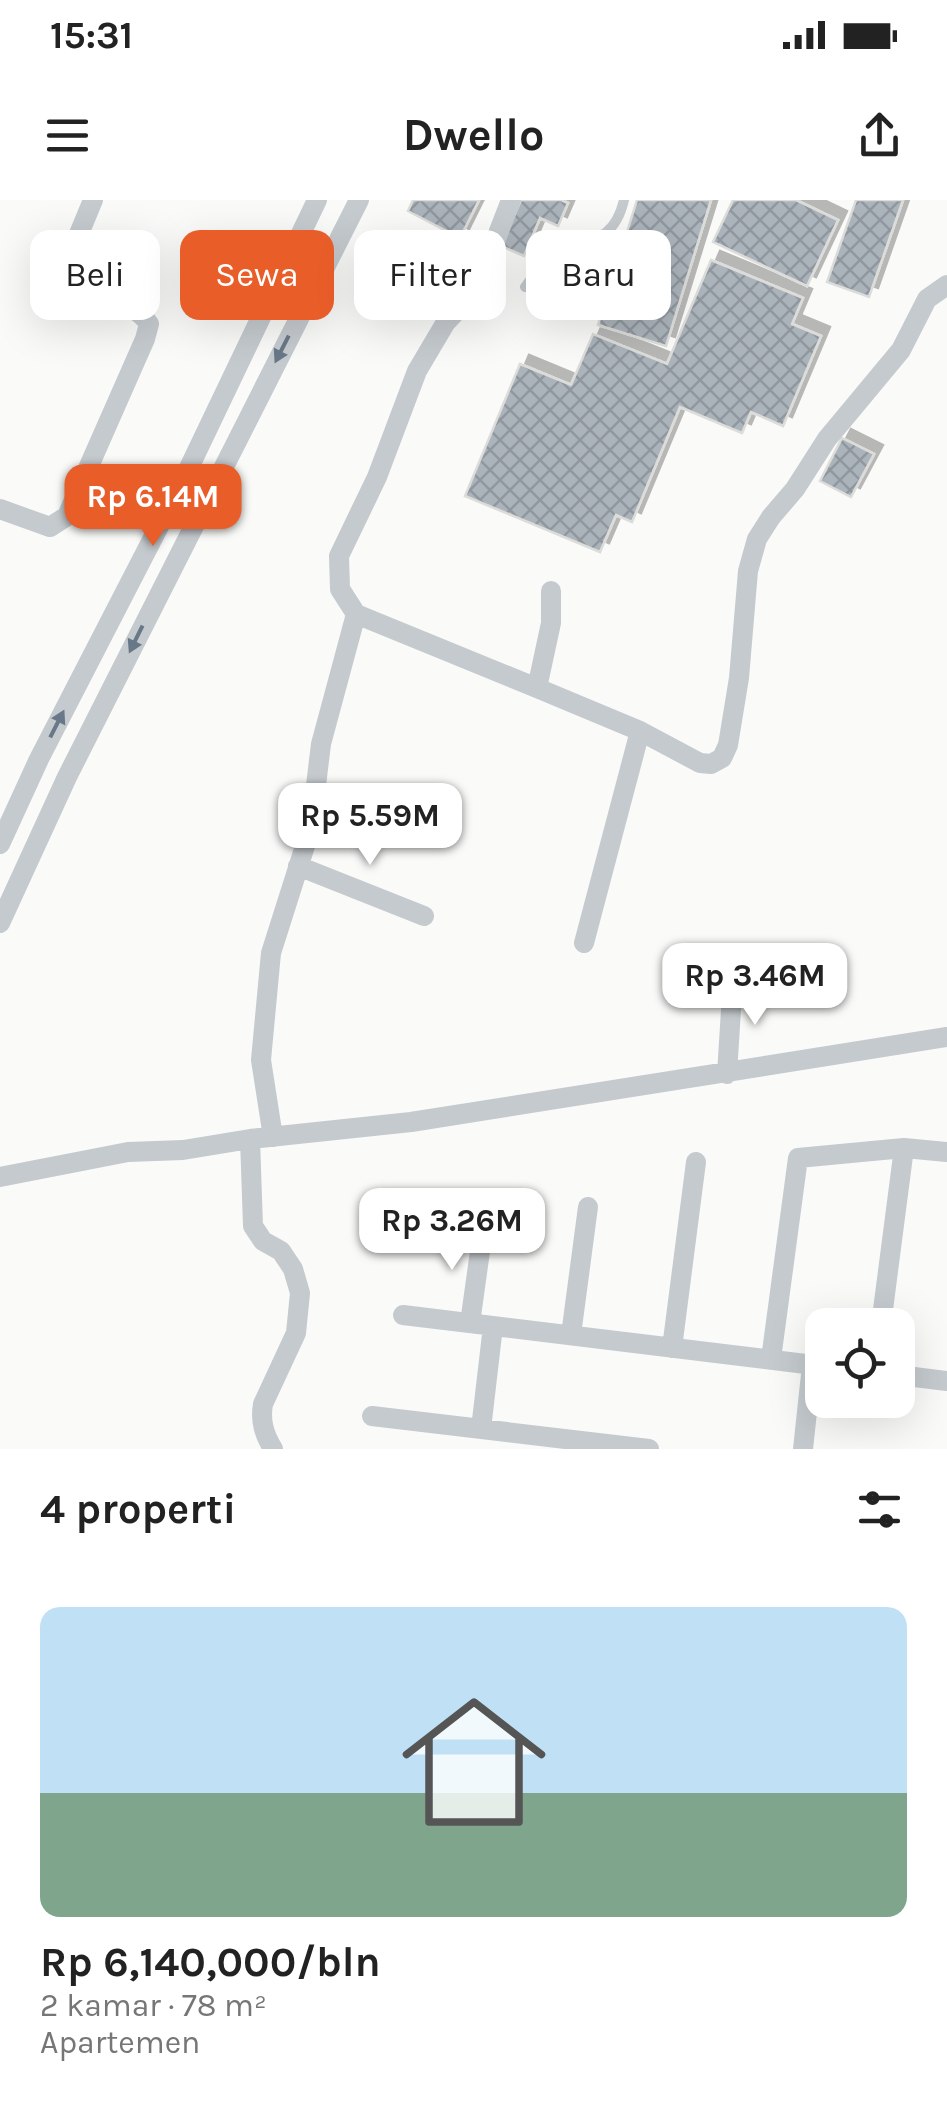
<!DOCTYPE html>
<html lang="id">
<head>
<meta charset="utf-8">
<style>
	:root { --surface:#fff; --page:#f6f6f6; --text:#222; --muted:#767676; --accent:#e95d29 }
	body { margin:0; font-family:Karla,sans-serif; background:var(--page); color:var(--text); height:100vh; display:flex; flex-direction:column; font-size:38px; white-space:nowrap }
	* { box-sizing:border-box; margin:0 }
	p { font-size:32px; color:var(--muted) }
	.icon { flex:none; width:55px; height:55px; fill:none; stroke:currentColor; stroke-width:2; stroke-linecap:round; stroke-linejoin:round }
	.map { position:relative; height:1249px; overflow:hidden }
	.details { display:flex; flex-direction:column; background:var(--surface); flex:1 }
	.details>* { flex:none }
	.hud { position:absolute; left:30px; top:30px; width:888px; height:90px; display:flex; gap:20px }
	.fabs { position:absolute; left:805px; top:1108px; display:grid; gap:20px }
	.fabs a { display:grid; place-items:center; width:110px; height:110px; border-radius:20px; background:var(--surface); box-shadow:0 10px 40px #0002; font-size:50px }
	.price { position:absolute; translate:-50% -85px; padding:0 22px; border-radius:20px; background:#fff; color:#222; font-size:32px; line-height:65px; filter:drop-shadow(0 2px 5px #0008) }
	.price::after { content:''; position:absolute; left:50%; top:60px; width:30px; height:22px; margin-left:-15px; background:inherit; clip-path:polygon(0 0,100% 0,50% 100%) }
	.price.current { background:var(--accent); color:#fff }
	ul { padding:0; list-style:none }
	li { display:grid; align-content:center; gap:20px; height:530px; padding:0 40px }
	li span { display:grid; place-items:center; height:310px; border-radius:20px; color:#555 }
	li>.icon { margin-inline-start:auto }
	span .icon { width:180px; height:180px; fill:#fffc; stroke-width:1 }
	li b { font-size:42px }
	h2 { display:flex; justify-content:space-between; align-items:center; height:120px; padding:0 40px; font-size:42px }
	.chip { padding:0 35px; border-radius:20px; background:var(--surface); box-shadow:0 10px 40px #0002; font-size:35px; line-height:90px }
	.chip.current { background:var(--accent); color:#fff }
	.status { display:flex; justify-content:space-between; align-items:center; height:70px; padding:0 50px; background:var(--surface); direction:ltr }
	.status svg { height:28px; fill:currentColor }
	header { display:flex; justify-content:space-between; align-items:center; height:130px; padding:0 40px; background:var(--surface); font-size:45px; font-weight:700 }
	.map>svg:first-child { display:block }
	.building { fill:url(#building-cross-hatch); stroke:#dcdcda; stroke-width:2.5; filter:url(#shadow) }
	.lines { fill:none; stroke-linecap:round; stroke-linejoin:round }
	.lane { stroke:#c5cace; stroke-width:10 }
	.street { stroke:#c5cace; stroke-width:20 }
	.oneway { fill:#697888 }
</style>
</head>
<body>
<div class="status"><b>15:31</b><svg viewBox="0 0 49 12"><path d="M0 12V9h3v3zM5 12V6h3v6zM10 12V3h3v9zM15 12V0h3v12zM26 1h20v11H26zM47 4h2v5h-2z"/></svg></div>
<header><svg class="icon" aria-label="menu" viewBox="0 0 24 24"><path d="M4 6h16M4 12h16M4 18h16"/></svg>Dwello<svg class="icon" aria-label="share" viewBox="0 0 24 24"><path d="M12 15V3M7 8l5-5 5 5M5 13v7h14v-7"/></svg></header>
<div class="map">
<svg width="947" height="1249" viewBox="0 0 947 1249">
	<defs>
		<pattern id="building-cross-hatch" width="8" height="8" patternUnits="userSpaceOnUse" patternTransform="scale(2.5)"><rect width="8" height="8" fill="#acb4bb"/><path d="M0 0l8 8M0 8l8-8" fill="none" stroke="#90979e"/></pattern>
		<filter id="shadow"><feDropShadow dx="9" dy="-9" stdDeviation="0" flood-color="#0004"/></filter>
	</defs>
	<rect width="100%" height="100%" fill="#fafaf8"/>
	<path class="building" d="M413,0H479L460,38L408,11Z
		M521,0H561L568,3L558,26L540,18L524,56L501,46Z
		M637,0H711L666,146L598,125Z
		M733,0H796L838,20L807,86L713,42Z
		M856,0H903L869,97L827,82Z
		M711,60L803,98L792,124L821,136L783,226L751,212L742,233L680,207L632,322L616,315L600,352L465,296L520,164L571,185L593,134L667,164Z
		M842,238L874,254L851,297L820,281Z"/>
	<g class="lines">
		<path class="lane" d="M525,87C531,79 538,69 546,62C577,36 612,51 624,0"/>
		<path class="street" d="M511,0L484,70L467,100L446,122L417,171L377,277L339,356L340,389L356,414L537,488L551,423V391
			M0,309L50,327L67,316L145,139L149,124C130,95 80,97 67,63L93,0
			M537,488L640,531
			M0,644L39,559L187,272L317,0
			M298,666L424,716
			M0,723L67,577L359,0
			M584,743L640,531L700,563L711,564L722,558L728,545L739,478L748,371L757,339L771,317L795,289L827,239L901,150L927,99L947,85
			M727,874L733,778
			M273,937L261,860L271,753L311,627L321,544L356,414
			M250,939L253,1026L263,1041L281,1051L293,1069L300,1093L296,1133L263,1204C260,1221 264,1234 273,1249
			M0,977L128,952L183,950L250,939L411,922L947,837
			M403,1115L822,1166
			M470,1123L483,1030
			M881,1125L904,948
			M571,1135L588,1007
			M672,1148L696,962
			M771,1159L798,958L904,948L947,952
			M898,1175L947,1181
			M372,1216L649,1249
			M481,1229L493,1126
			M803,1249L812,1165"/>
	</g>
	<defs><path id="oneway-solid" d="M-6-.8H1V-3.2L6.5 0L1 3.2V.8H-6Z" transform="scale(2.5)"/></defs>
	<g class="oneway">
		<use href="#oneway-solid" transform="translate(282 149) rotate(117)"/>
		<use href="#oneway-solid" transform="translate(136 439) rotate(116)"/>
		<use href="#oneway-solid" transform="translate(57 524) rotate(-63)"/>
	</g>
</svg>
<div class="fabs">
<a><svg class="icon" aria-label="locate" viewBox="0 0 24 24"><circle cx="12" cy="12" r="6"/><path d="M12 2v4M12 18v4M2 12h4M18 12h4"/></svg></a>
</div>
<b class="price current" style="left:153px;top:349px">Rp 6.14M</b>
<b class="price" style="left:370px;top:668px">Rp 5.59M</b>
<b class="price" style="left:755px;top:828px">Rp 3.46M</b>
<b class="price" style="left:452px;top:1073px">Rp 3.26M</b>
<div class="hud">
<a class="chip">Beli</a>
<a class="chip current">Sewa</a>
<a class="chip">Filter</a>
<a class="chip">Baru</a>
</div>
</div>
<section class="details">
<h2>4 properti<svg class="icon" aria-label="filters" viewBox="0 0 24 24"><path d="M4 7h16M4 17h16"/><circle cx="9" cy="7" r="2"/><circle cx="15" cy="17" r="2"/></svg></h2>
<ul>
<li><span style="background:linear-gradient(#bfe0f5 60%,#7fa58c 0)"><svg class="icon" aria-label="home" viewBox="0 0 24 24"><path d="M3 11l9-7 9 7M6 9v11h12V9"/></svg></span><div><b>Rp 6,140,000/bln</b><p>2 kamar · 78 m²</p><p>Apartemen</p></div></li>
</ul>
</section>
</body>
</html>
